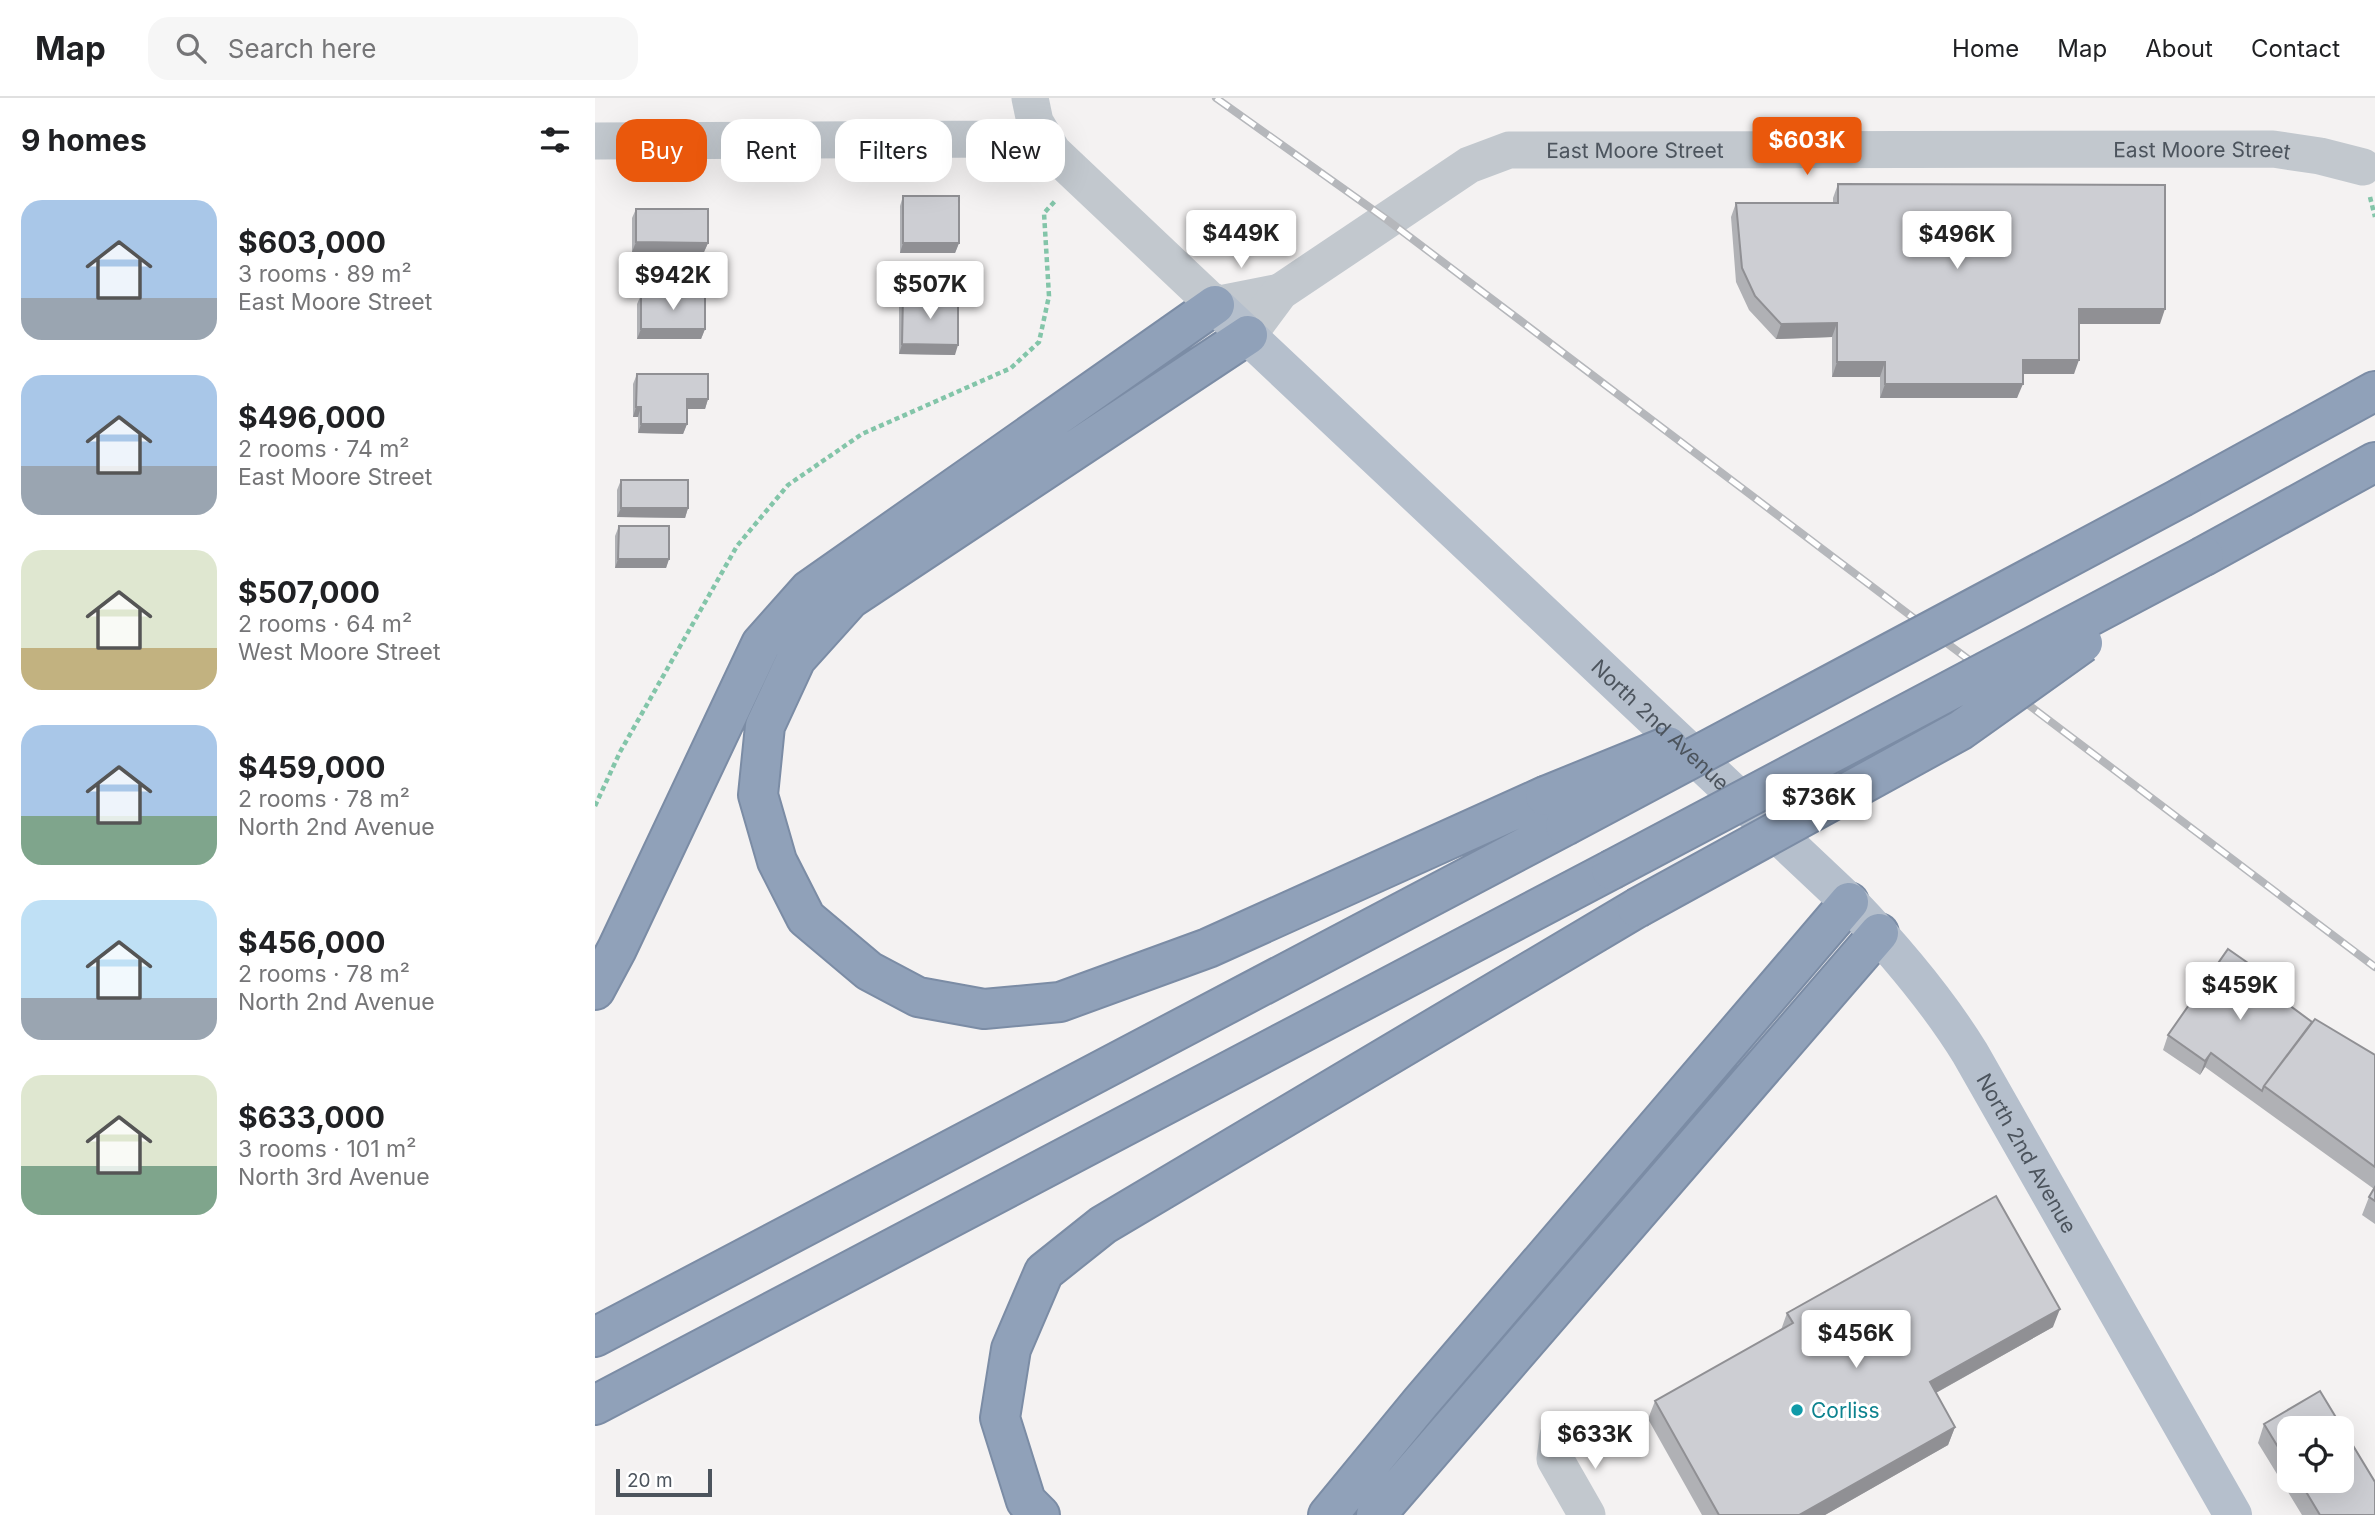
<!DOCTYPE html>
<html lang="en">
<head>
<meta charset="utf-8">
<style>
	:root { --surface:#fff; --page:#f6f6f6; --text:#202124; --muted:#757577; --line:#e0e0e0; --accent:#ea580c }
	body { margin:0; font-family:Inter,sans-serif; background:var(--page); color:var(--text); height:100vh; display:flex; flex-direction:column; font-size:26px; white-space:nowrap }
	* { box-sizing:border-box; margin:0 }
	p { font-size:23px; color:var(--muted) }
	.icon { flex:none; width:38px; height:38px; fill:none; stroke:currentColor; stroke-width:2; stroke-linecap:round; stroke-linejoin:round }
	.map { position:relative; flex:1; overflow:hidden }
	.drawer { display:flex; flex-direction:column; background:var(--surface); width:595px }
	.drawer>* { flex:none }
	.guide { position:absolute; left:21px; top:21px; width:665px; height:63px; display:flex; gap:14px }
	.buttons { position:absolute; left:1682px; top:1318px; display:grid; gap:14px }
	.buttons a { display:grid; place-items:center; width:77px; height:77px; border-radius:14px; background:var(--surface); box-shadow:0 7px 28px #0002; font-size:35px }
	.scale { position:absolute; left:21px; bottom:18px; width:96px; box-sizing:border-box; padding-left:7px; border:4px solid #4c545d; border-top:0; font-size:19px; line-height:24px; white-space:nowrap; color:#4c545d; -webkit-text-stroke:5px #fff; paint-order:stroke }
	.price { position:absolute; translate:-50% -60px; padding:0 16px; border-radius:7px; background:#fff; color:#222; font-size:23px; line-height:46px; filter:drop-shadow(0 2px 4px #0008) }
	.price::after { content:''; position:absolute; left:50%; top:42px; width:21px; height:16px; margin-left:-10px; background:inherit; clip-path:polygon(0 0,100% 0,50% 100%) }
	.price.current { background:var(--accent); color:#fff }
	ul { padding:0; list-style:none }
	li { display:flex; align-items:center; gap:21px; height:175px; padding:0 21px }
	li span { display:grid; place-items:center; flex:none; width:196px; height:140px; border-radius:21px; color:#555 }
	li>.icon { margin-inline-start:auto }
	span .icon { width:84px; height:84px; fill:#fffc; stroke-width:1 }
	li b { font-size:30px }
	h2 { display:flex; justify-content:space-between; align-items:center; height:84px; padding:0 21px; font-size:30px }
	.pill { padding:0 24px; border-radius:21px; background:var(--surface); box-shadow:0 7px 28px #0002; font-size:24px; line-height:63px }
	.pill.current { background:var(--accent); color:#fff }
	header { display:flex; align-items:center; gap:42px; box-sizing:border-box; height:98px; padding:0 35px; background:var(--surface); border-bottom:2px solid var(--line) }
	header strong { font-size:33px }
	nav { display:flex; gap:38px; margin-inline-start:auto; font-size:24px }
	.search { width:490px; height:63px; background:var(--page); display:flex; align-items:center; gap:18px; box-sizing:border-box; padding:0 24px; border-radius:21px; color:var(--muted); font-size:26px }
	main { display:flex; flex:1; min-height:0 }
	.map>svg:first-child { display:block }
	.lines { fill:none; stroke-linecap:round; stroke-linejoin:round }
	.highway-casing { stroke:#7b8ca5; stroke-width:42 }
	.path { stroke:#83c5a9; stroke-width:4.5; stroke-dasharray:5 3.5; stroke-linecap:butt }
	.minor { stroke:#c2c8ce; stroke-width:37 }
	.major { stroke:#b5bfcc; stroke-width:38 }
	.highway { stroke:#90a1b9; stroke-width:38 }
	.rail-casing { stroke:#b5b7bb; stroke-width:8 }
	.rail { stroke:#fff; stroke-width:5; stroke-dasharray:16; stroke-linecap:butt }
	.highway-bridge-casing { stroke:#7b8ca5; stroke-width:42; stroke-linecap:butt }
	.highway-bridge { stroke:#90a1b9; stroke-width:38 }
	.wall { fill:#b0b1b5; fill-rule:evenodd }
	.shaded-wall { fill:#909094 }
	.building { fill:#cdced3; stroke:#909094; stroke-width:2 }
	.culture-dot { fill:#0f9aa8; stroke:#fff; stroke-width:2.5 }
	.labels { text-anchor:middle; dominant-baseline:central; stroke-width:6; stroke-linejoin:round; paint-order:stroke }
	.street-label { font-size:21px; fill:#4c545d; stroke:#fff }
	.culture-label { font-size:21px; fill:#0d838f; stroke:#fff; text-anchor:start }
</style>
</head>
<body>
<header>
<strong>Map</strong>
<div class="search"><svg class="icon" aria-label="search" viewBox="0 0 24 24"><circle cx="10" cy="10" r="6"/><path d="M15 15l6 6"/></svg>Search here</div>
<nav><a>Home</a><a>Map</a><a>About</a><a>Contact</a></nav>
</header>
<main>
<section class="drawer">
<h2>9 homes<svg class="icon" aria-label="filters" viewBox="0 0 24 24"><path d="M4 7h16M4 17h16"/><circle cx="9" cy="7" r="2"/><circle cx="15" cy="17" r="2"/></svg></h2>
<ul>
<li><span style="background:linear-gradient(#a9c7e8 70%,#9aa5b1 0)"><svg class="icon" aria-label="home" viewBox="0 0 24 24"><path d="M3 11l9-7 9 7M6 9v11h12V9"/></svg></span><div><b>$603,000</b><p>3 rooms · 89 m²</p><p>East Moore Street</p></div></li>
<li><span style="background:linear-gradient(#a9c7e8 65%,#9aa5b1 0)"><svg class="icon" aria-label="home" viewBox="0 0 24 24"><path d="M3 11l9-7 9 7M6 9v11h12V9"/></svg></span><div><b>$496,000</b><p>2 rooms · 74 m²</p><p>East Moore Street</p></div></li>
<li><span style="background:linear-gradient(#dfe7d0 70%,#c2b280 0)"><svg class="icon" aria-label="home" viewBox="0 0 24 24"><path d="M3 11l9-7 9 7M6 9v11h12V9"/></svg></span><div><b>$507,000</b><p>2 rooms · 64 m²</p><p>West Moore Street</p></div></li>
<li><span style="background:linear-gradient(#a9c7e8 65%,#7fa58c 0)"><svg class="icon" aria-label="home" viewBox="0 0 24 24"><path d="M3 11l9-7 9 7M6 9v11h12V9"/></svg></span><div><b>$459,000</b><p>2 rooms · 78 m²</p><p>North 2nd Avenue</p></div></li>
<li><span style="background:linear-gradient(#bfe0f5 70%,#9aa5b1 0)"><svg class="icon" aria-label="home" viewBox="0 0 24 24"><path d="M3 11l9-7 9 7M6 9v11h12V9"/></svg></span><div><b>$456,000</b><p>2 rooms · 78 m²</p><p>North 2nd Avenue</p></div></li>
<li><span style="background:linear-gradient(#dfe7d0 65%,#7fa58c 0)"><svg class="icon" aria-label="home" viewBox="0 0 24 24"><path d="M3 11l9-7 9 7M6 9v11h12V9"/></svg></span><div><b>$633,000</b><p>3 rooms · 101 m²</p><p>North 3rd Avenue</p></div></li>
</ul>
</section>
<div class="map">
<svg width="1780" height="1417" viewBox="0 0 1780 1417">
	<rect width="100%" height="100%" fill="#f4f2f2"/>
	<g class="lines">
		<defs>
			<path id="highway" d="M653,237L255,501L201,561L170,628L163,697L182,763L211,820L274,873L323,899L389,911L465,904L613,850L950,698
				M1587,399L1780,293
				M1609,458L1780,364
				M0,892L22,851L166,546L214,492L620,207
				M0,1239L970,728
				M0,1307L1016,772
				M445,1417L431,1403L405,1320L416,1251L449,1174L508,1127L1042,810
				M733,1417L826,1304L1254,804
				M781,1417L1284,835"/>
		</defs>
		<use href="#highway" class="highway-casing"/>
		<path class="path" d="M1775,99L1780,119
			M0,708L25,654L142,448L193,387L267,336L416,270L444,244L454,198L449,115L461,102"/>
		<g class="minor">
			<path d="M435,0L440,24L458,54L620,207L685,194"/>
			<path d="M0,43L407,41L445,37"/>
			<path id="s1" d="M653,237L685,194L874,67L914,52L1678,51L1725,58L1768,69"/>
			<path d="M963,1338L960,1361L992,1417"/>
		</g>
		<path class="major" id="s2" d="M620,207L1254,804C1299,851 1341,900 1375,955L1638,1417"/>
		<use href="#highway" class="highway"/>
		<defs>
			<path id="rail" d="M621,0L791,121L1780,869"/>
		</defs>
		<use href="#rail" class="rail-casing"/>
		<use href="#rail" class="rail"/>
		<defs>
			<path id="highway-bridge" d="M950,698L1073,648
				M970,728L1587,399
				M1016,772L1609,458
				M1042,810L1366,632L1488,545"/>
		</defs>
		<use href="#highway-bridge" class="highway-bridge-casing"/>
		<use href="#highway-bridge" class="highway-bridge"/>
	</g>
	<path class="wall" d="M1243,86L1565,226H1484L1479,276H1428L1422,300H1285V279H1237V239L1181,241L1154,212L1141,184L1136,119L1141,105H1238V100Z
		M308,98L364,145L360,155H305V108Z
		M41,111L113,145L109,154H37V120Z
		M46,197L110,231L106,241H42V206Z
		M308,199L360,257L304,256V209Z
		M42,276L113,301L110,311H92V326L88,336L43,335V319H38V286Z
		M26,382L93,410L90,420L22,419V392Z
		M24,428L74,461L71,470H20V438Z
		M1673,879L1669,889L1717,924L1780,957V1126L1767,1117L1774,1099L1779,1091L1610,969L1605,977L1568,952L1573,937Z
		M1192,1215L1458,1229L1341,1295L1360,1329L1353,1347L1230,1417H1107L1053,1321L1060,1303L1186,1232Z
		M1725,1293L1780,1384V1417H1707L1663,1345L1669,1326ZM1694,1330H1746V1382H1694Z"/>
	<path class="shaded-wall" d="M41,144L113,145L109,154H37Z
		M308,145H364L360,155H305Z
		M1484,211H1570L1565,226H1479Z
		M1242,225L1237,239L1181,241L1186,226Z
		M46,231H110L106,241H42Z
		M307,246L363,247L360,257L304,256Z
		M1428,262H1484L1479,276H1422Z
		M1242,264H1290L1285,279H1237Z
		M1290,286H1428L1422,300H1285Z
		M92,301H113L110,311H88Z
		M41,309H46L43,319H38Z
		M46,326H92L88,336L43,335Z
		M26,410H93L90,420L22,419Z
		M23,461H74L71,470H20Z
		M1616,955L1610,969L1605,977L1610,963Z
		M1465,1211L1458,1229L1328,1302L1335,1284Z
		M1360,1329L1353,1347L1230,1417H1204Z"/>
	<path class="building" d="M1243,86L1570,87V211H1484V262H1428V286H1290V264H1242V225L1186,226L1160,198L1147,170L1141,105H1243Z
		M308,98H364V145H308Z
		M41,111H113V145L41,144Z
		M46,197H110V231H46Z
		M308,199H363V247L307,246Z
		M42,276H113V301H92V326H46V309H41Z
		M26,382H93V410H26Z
		M24,428H74V461H23Z
		M1633,851L1673,879L1667,887L1717,924L1669,988L1667,993L1616,955L1610,963L1573,937Z
		M1720,921L1780,957V1069L1669,988Z
		M1780,1089V1103L1774,1099Z
		M1401,1098L1465,1211L1335,1284L1360,1329L1204,1417H1124L1060,1303L1198,1225L1192,1215Z
		M1725,1293L1780,1384V1417H1725L1704,1382H1746V1330H1694V1367L1669,1326Z"/>
	<circle class="culture-dot" cx="1202" cy="1312" r="7"/>
	<g class="labels">
		<g class="street-label">
			<text stroke="none"><textPath href="#s1" startOffset="450">East Moore Street</textPath></text>
			<text stroke="none"><textPath href="#s1" startOffset="1017">East Moore Street</textPath></text>
			<text stroke="none"><textPath href="#s2" startOffset="612">North 2nd Avenue</textPath></text>
			<text stroke="none"><textPath href="#s2" startOffset="1180">North 2nd Avenue</textPath></text>
		</g>
		<g class="culture-label">
			<text x="1216" y="1312">Corliss</text>
		</g>
	</g>
</svg>
<div class="buttons">
<a><svg class="icon" aria-label="locate" viewBox="0 0 24 24"><circle cx="12" cy="12" r="6"/><path d="M12 2v4M12 18v4M2 12h4M18 12h4"/></svg></a>
</div>
<div class="scale">20 m</div>
<b class="price current" style="left:1212px;top:79px">$603K</b>
<b class="price" style="left:646px;top:172px">$449K</b>
<b class="price" style="left:1362px;top:173px">$496K</b>
<b class="price" style="left:78px;top:214px">$942K</b>
<b class="price" style="left:335px;top:223px">$507K</b>
<b class="price" style="left:1224px;top:736px">$736K</b>
<b class="price" style="left:1645px;top:924px">$459K</b>
<b class="price" style="left:1261px;top:1272px">$456K</b>
<b class="price" style="left:1000px;top:1373px">$633K</b>
<div class="guide">
<a class="pill current">Buy</a>
<a class="pill">Rent</a>
<a class="pill">Filters</a>
<a class="pill">New</a>
</div>
</div>
</main>
</body>
</html>
